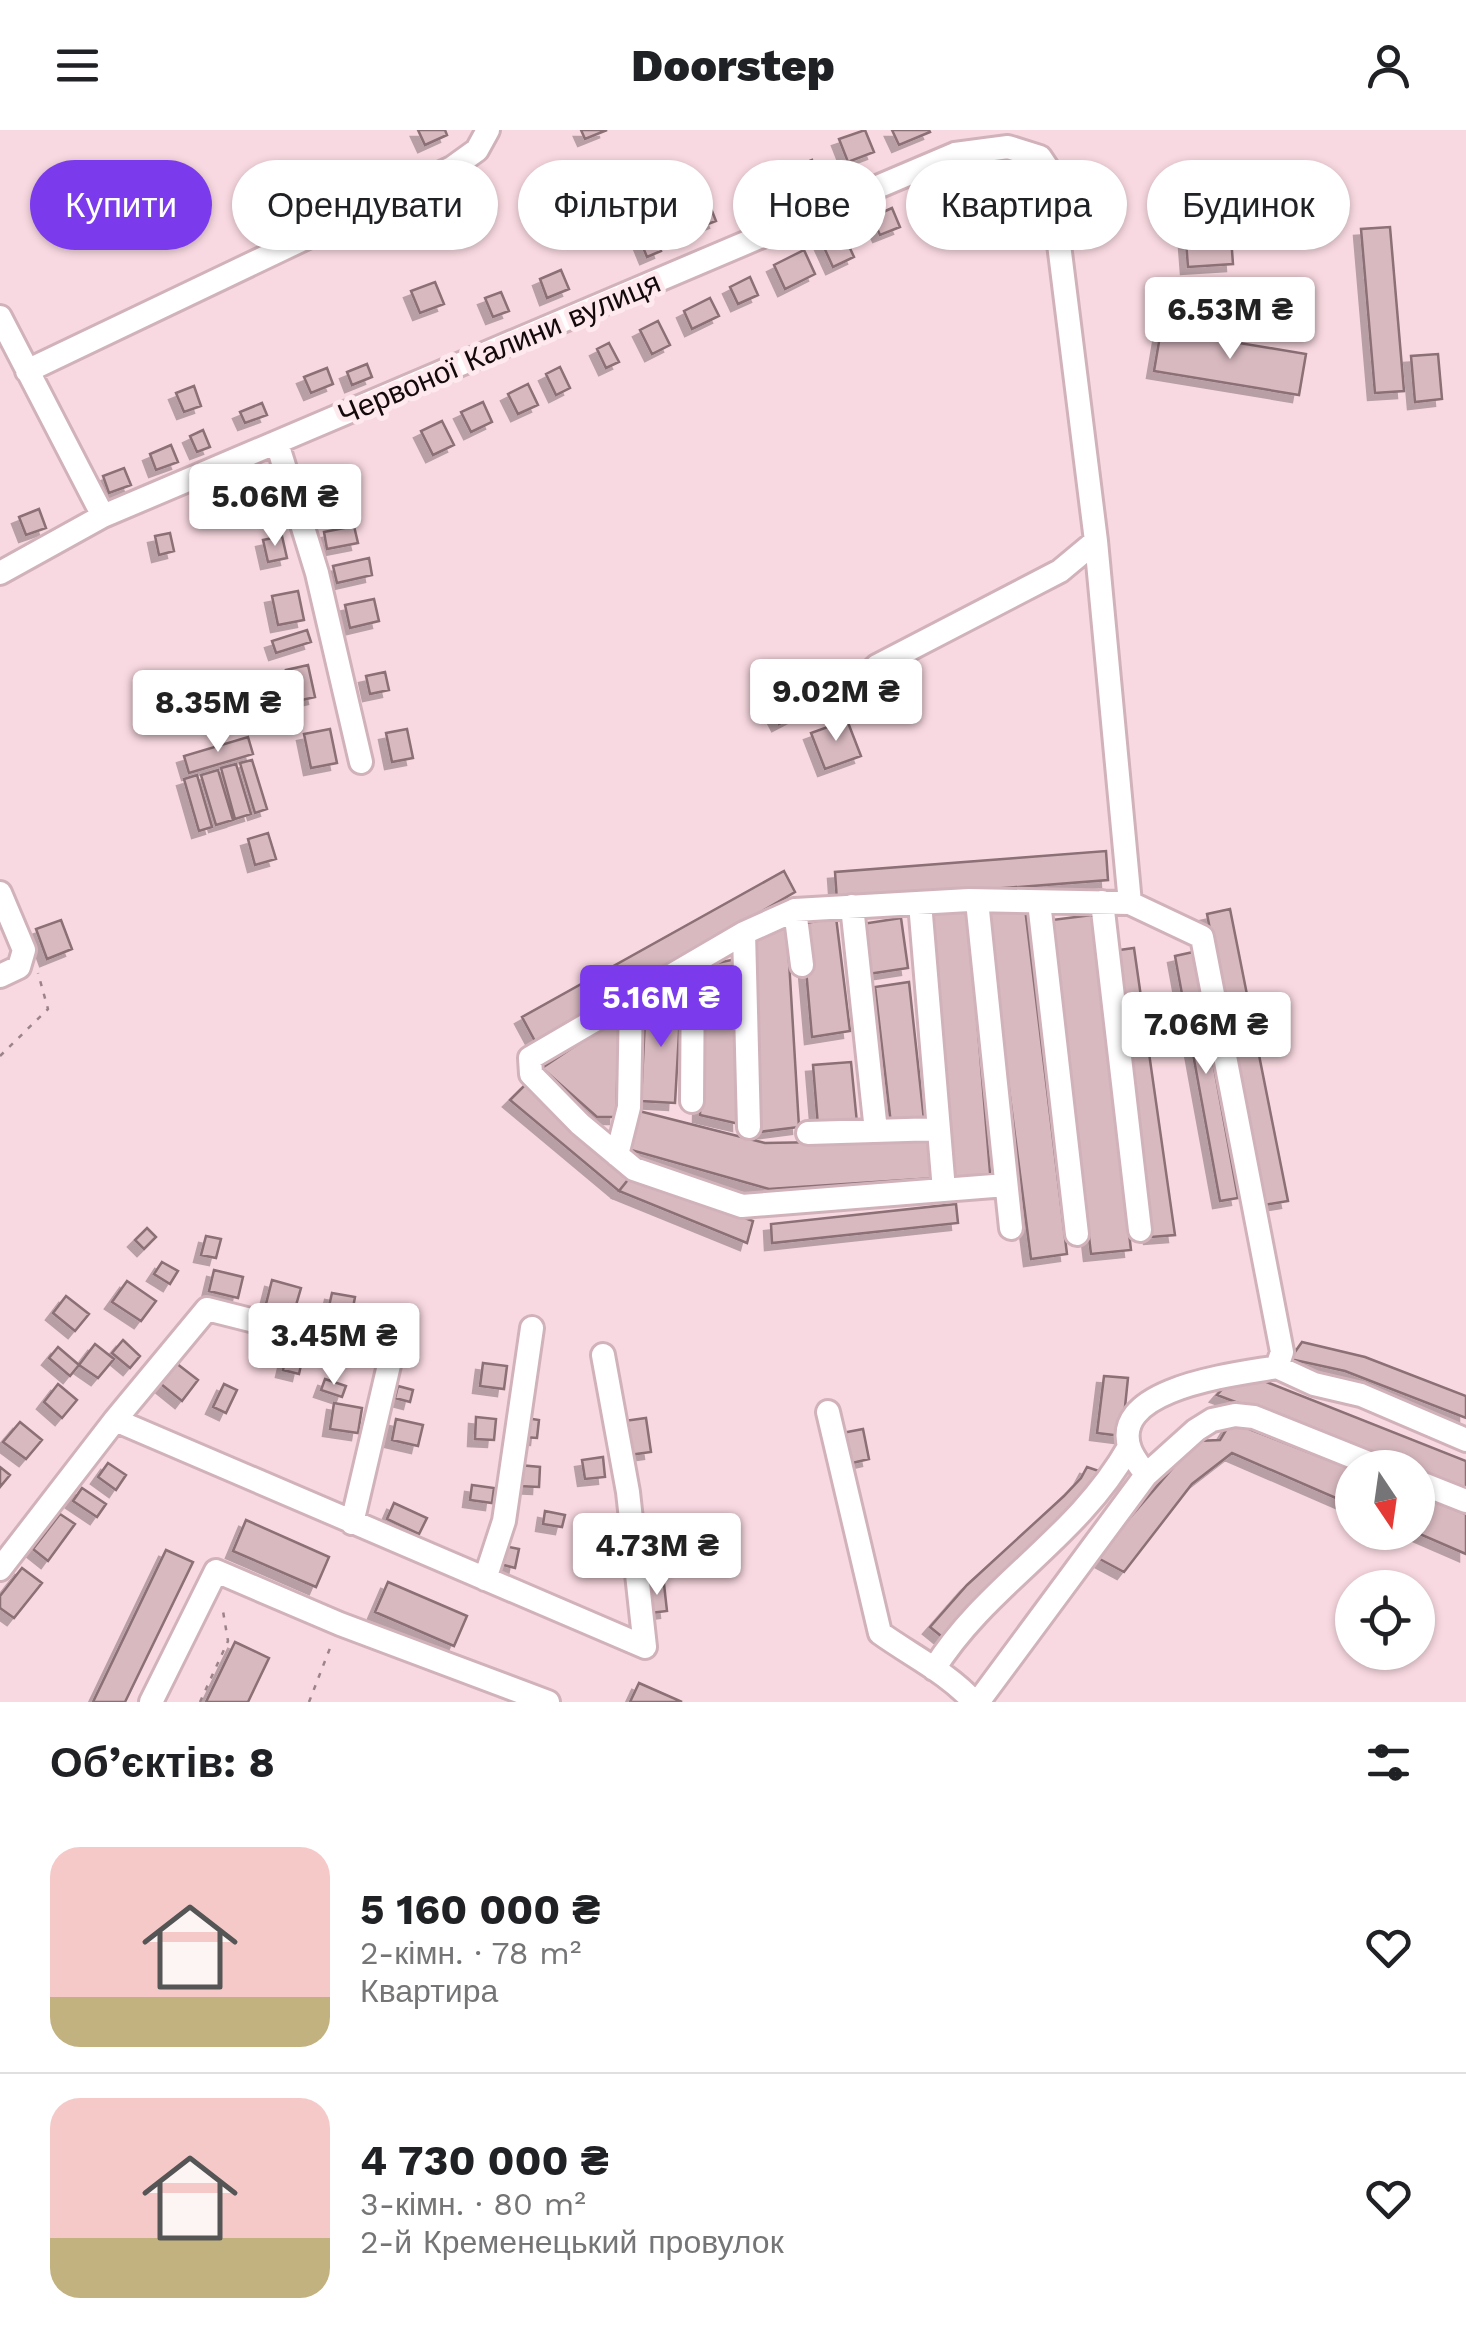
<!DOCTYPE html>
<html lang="uk">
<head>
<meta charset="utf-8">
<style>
	:root { --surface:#fff; --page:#f2f2f2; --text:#202124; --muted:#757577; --line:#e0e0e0; --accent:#7c3aed }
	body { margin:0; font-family:"Work Sans",sans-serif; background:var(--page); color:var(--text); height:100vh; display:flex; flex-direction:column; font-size:38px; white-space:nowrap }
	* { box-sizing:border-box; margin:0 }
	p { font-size:32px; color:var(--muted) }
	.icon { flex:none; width:55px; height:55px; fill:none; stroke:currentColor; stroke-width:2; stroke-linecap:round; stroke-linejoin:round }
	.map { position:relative; height:1572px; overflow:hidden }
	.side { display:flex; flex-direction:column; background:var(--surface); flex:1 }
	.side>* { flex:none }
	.banner { position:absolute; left:30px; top:30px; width:1408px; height:90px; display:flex; gap:20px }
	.needle { width:65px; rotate:167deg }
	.controls { position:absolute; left:1335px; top:1320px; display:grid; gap:20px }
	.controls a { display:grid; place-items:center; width:100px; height:100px; border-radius:50%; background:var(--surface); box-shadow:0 2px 8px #0004; font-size:50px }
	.price { position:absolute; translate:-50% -85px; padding:0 22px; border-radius:10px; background:#fff; color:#222; font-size:32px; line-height:65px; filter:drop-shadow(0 2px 5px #0008) }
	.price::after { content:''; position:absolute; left:50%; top:60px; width:30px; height:22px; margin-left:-15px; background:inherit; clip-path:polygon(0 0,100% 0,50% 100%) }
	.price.selected { background:var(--accent); color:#fff }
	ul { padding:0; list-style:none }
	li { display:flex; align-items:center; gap:30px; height:250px; padding:0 50px }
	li+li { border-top:2px solid var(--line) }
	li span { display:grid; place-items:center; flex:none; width:280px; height:200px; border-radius:30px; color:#555 }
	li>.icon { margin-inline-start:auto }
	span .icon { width:120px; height:120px; fill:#fffc; stroke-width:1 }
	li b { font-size:42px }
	h2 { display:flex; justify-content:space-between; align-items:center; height:120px; padding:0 50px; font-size:42px }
	.chip { padding:0 35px; border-radius:45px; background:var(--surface); box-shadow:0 2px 8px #0004; font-size:35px; line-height:90px }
	.chip.selected { background:var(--accent); color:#fff }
	header { display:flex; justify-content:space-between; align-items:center; height:130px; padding:0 50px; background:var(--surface); font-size:45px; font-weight:800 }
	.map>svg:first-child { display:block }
	.building { fill:#d8b9c0; stroke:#8b6f76; stroke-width:2.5; filter:url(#shadow) }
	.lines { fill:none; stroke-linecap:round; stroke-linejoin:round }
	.minor-casing { stroke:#d1b2ba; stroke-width:28 }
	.path { stroke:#9a8389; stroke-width:2.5; stroke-dasharray:5 8; stroke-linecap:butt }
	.minor { stroke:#fff; stroke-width:22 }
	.labels { text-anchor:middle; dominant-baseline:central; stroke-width:10; stroke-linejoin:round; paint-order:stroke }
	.street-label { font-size:30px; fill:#140a0d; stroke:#feeaee }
</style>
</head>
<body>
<header><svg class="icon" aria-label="menu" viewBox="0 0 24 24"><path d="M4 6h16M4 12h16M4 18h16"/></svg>Doorstep<svg class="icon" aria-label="person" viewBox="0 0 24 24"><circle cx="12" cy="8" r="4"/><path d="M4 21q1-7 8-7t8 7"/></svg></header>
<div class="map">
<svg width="1466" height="1572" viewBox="0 0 1466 1572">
	<defs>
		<filter id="shadow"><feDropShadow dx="-7" dy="7" stdDeviation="0" flood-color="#0004"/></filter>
	</defs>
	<rect width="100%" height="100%" fill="#f9d9e1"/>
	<path class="building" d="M418,0H445L447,5L425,15Z
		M581,0H607L585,9Z
		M865,0L874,22L848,32L839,9Z
		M892,0H929L930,2L899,15Z
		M812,30L820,50L798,58L791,39Z
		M766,42L776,67L762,72L752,47Z
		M985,60L992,88L972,93L966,64Z
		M710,76L716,91L695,99L689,84Z
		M892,78L900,97L880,105L872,87Z
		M1390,97L1404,261L1375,263L1361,99Z
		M843,103L854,127L833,137L822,113Z
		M655,104L661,121L647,127L640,110Z
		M1231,107L1233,134L1188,137L1186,111Z
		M804,120L815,144L785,159L774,135Z
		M561,140L569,159L547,168L540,149Z
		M750,147L758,165L738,174L730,157Z
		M435,152L444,174L420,183L411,161Z
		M501,162L509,181L493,187L485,168Z
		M710,168L719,186L692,199L684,181Z
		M658,191L670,215L652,224L640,200Z
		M1161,200L1306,224L1299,265L1154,241Z
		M609,213L619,232L606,238L597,219Z
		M1438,224L1442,269L1415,272L1411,226Z
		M367,234L372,247L352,255L347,242Z
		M560,237L570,258L556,265L546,244Z
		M327,238L333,254L311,263L304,247Z
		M528,254L538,275L518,284L508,264Z
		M194,256L201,276L184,282L176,263Z
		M483,272L492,292L471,302L461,282Z
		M262,273L267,285L245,293L240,282Z
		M442,291L454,315L433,325L421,301Z
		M203,300L210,317L197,322L190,306Z
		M171,315L178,332L156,340L150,324Z
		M124,338L131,355L109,363L103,346Z
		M333,356L339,378L317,384L312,361Z
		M264,357L269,382L237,389L232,364Z
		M39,379L46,398L26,405L19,387Z
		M354,396L358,413L327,419L324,402Z
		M170,403L174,421L159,425L155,406Z
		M282,406L287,428L268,432L263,410Z
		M369,428L372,445L337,453L333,436Z
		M298,461L304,490L278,495L272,466Z
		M374,469L379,491L350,498L345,475Z
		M307,500L311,512L276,523L272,511Z
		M308,535L315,567L293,572L286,540Z
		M385,542L389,560L370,564L366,546Z
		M790,552L804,581L779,594L764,565Z
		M847,590L861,626L825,639L811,603Z
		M330,599L337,633L311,638L304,604Z
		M407,599L413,628L392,632L386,603Z
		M248,607L253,624L189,643L184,626Z
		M252,630L267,679L255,683L240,633Z
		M236,634L251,684L235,689L221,638Z
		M218,640L233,690L216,695L201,645Z
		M197,645L212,697L199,701L184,649Z
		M268,703L276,729L255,735L248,709Z
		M1106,721L1108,750L837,771L835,742Z
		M784,741L795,762L536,913L522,887Z
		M1025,778L1067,1124L1031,1129L986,782Z
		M1230,779L1288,1071L1264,1075L1207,784Z
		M928,780L968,781L991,1054L947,1057Z
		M1092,785L1131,1120L1091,1124L1052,790Z
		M836,787L850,901L812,907L802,794Z
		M901,788L908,838L868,844L862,794Z
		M61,790L72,819L47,829L36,799Z
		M787,797L799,997L759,1002L754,803Z
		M1134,818L1175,1105L1151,1107L1112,821Z
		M1193,822L1238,1068L1220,1071L1175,826Z
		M736,829L739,994L700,985L703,836Z
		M909,852L924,990L891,994L875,857Z
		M681,868L675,973L641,971L646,869Z
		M619,897L616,987H597L542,938L602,898Z
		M851,932L857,993L818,996L813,935Z
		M527,953L631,1046L619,1061L510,970Z
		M639,981L765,1013L933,1010L936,1048L769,1059L624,1018Z
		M631,1046L753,1091L747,1113L619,1061Z
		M956,1074L958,1093L772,1113L771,1094Z
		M147,1098L156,1107L144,1119L135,1110Z
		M206,1106L221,1109L216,1128L201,1125Z
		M162,1132L178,1141L170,1154L154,1144Z
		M214,1140L243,1147L238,1168L209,1161Z
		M272,1150L301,1158L294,1182L266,1174Z
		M127,1151L156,1171L141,1191L112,1172Z
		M332,1163L355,1167L349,1199L325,1194Z
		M66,1166L89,1184L75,1201L53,1183Z
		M370,1188L394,1194L389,1214L365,1208Z
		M123,1210L140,1226L130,1238L112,1223Z
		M1302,1212L1365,1227L1466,1266V1288L1345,1241L1290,1229Z
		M95,1214L114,1229L98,1248L79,1235Z
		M58,1217L79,1235L70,1246L49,1228Z
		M288,1219L304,1222L299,1244L283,1240Z
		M176,1233L198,1250L182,1271L161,1254Z
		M483,1233L507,1236L504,1259L480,1256Z
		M1104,1246L1128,1248L1122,1306L1097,1303Z
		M1254,1247L1466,1331V1359L1418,1341V1338H1409L1217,1265L1231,1249Z
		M325,1249L346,1256L342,1267L321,1260Z
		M58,1254L77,1270L62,1288L44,1272Z
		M224,1254L237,1260L226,1283L213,1277Z
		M398,1256L413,1260L410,1272L395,1268Z
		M334,1273L362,1278L358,1303L330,1299Z
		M476,1287L496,1289L494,1310L475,1309Z
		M526,1288L539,1290L537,1308L524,1307Z
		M646,1288L651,1322L629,1325L624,1291Z
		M396,1289L423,1295L418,1316L392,1310Z
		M20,1292L42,1310L26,1329L3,1312Z
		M1231,1292L1352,1339V1375L1232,1323L1192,1354L1124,1442L1096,1427L1196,1311L1220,1310Z
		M863,1299L869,1329L848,1334L842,1303Z
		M603,1327L605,1347L585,1349L582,1330Z
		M108,1333L126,1345L116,1360L98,1347Z
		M519,1335L540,1337L539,1357L518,1356Z
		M0,1337L10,1345L0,1357Z
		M1087,1337L1102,1342L1049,1407L946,1510L930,1497L967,1455L1064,1366L1081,1348Z
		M472,1355L494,1358L492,1373L470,1370Z
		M82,1358L106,1374L97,1387L73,1371Z
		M1418,1365L1466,1384V1424L1415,1402Z
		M394,1373L427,1388L419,1404L387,1389Z
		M545,1381L565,1385L562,1397L543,1394Z
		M60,1384L75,1394L48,1431L33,1419Z
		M246,1390L329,1427L316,1457L233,1421Z
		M614,1397L616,1420L595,1422L592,1399Z
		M671,1410L672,1426L640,1428L639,1411Z
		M504,1416L519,1419L515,1438L500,1434Z
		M166,1420L193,1432L125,1572H93Z
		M22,1438L42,1453L14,1488L0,1478V1466Z
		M388,1452L467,1486L454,1516L375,1482Z
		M664,1454L667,1481L650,1483L647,1456Z
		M235,1512L269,1528L248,1572H206Z
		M639,1553L682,1572H630Z"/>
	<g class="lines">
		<defs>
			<path id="minor" d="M0,187L103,386
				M27,241L452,38L477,20L488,0
				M277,313L317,443L361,632
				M0,443L103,386L955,24L1008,17L1040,27L1050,42L1096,411L1130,773L1202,807L1282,1222L1277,1237C1240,1244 1108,1257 1130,1319C1133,1328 1141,1337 1146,1345
				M860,552L877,536L1060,441L1096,411
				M0,763L24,820L19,837L0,846
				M977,771L1011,1098
				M1039,772L1077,1104
				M1102,772L1140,1100
				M920,773L944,1060
				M852,776L876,1001
				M795,780L802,835
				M744,803L749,997
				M692,971L693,833
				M808,1003L939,999
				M617,1025L629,977L631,869
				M1006,1055L742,1076L634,1039L580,994L531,944L530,928L744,803L795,780L969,770L1130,773
				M1277,1237L1314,1254L1361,1265L1466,1310
				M828,1282L880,1503C912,1526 948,1543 974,1572
				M115,1290L645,1517L628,1362L603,1225
				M1418,1352L1466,1371
				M0,1439L115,1290L207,1179L378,1222L389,1235L352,1393
				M485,1449L504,1391L532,1198
				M934,1539C987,1454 1077,1409 1129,1317
				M151,1572L216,1441L340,1494L548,1572
				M978,1572L1146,1345L1196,1300L1212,1290L1235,1285L1254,1287L1381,1338"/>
		</defs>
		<use href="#minor" class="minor-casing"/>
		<path class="path" d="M0,926L48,879L38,843
			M200,1572L228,1511L222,1475
			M309,1572L332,1513"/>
		<use href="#minor" class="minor"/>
	</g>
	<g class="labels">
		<g class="street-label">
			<text transform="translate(499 218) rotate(-23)">Червоної Калини вулиця</text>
		</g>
	</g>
</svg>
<div class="controls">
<a><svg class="needle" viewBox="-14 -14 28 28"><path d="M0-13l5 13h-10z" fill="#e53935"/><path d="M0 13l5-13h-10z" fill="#757577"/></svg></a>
<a><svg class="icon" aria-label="locate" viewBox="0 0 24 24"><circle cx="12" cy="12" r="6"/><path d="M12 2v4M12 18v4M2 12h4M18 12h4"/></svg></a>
</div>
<b class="price" style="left:1230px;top:232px">6.53M ₴</b>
<b class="price" style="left:275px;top:419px">5.06M ₴</b>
<b class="price" style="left:836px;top:614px">9.02M ₴</b>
<b class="price" style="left:218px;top:625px">8.35M ₴</b>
<b class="price selected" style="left:661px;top:920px">5.16M ₴</b>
<b class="price" style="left:1206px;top:947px">7.06M ₴</b>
<b class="price" style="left:334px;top:1258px">3.45M ₴</b>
<b class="price" style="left:657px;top:1468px">4.73M ₴</b>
<div class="banner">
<a class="chip selected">Купити</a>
<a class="chip">Орендувати</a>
<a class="chip">Фільтри</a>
<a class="chip">Нове</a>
<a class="chip">Квартира</a>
<a class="chip">Будинок</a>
</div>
</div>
<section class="side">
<h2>Об’єктів: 8<svg class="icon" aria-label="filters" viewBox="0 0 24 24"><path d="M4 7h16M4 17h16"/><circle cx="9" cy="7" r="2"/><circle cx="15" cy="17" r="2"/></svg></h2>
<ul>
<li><span style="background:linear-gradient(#f6c9c9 75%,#c2b280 0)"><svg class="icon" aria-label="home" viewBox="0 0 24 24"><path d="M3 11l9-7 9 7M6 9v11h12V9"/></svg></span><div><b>5 160 000 ₴</b><p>2-кімн. · 78 m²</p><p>Квартира</p></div><svg class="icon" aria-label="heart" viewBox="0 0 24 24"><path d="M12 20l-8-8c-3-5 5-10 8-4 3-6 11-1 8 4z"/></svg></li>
<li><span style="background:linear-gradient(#f6c9c9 70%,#c2b280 0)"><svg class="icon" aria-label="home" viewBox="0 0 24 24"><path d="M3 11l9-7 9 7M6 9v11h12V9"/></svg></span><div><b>4 730 000 ₴</b><p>3-кімн. · 80 m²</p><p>2-й Кременецький провулок</p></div><svg class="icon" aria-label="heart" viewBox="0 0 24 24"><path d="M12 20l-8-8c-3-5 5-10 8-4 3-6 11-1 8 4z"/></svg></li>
</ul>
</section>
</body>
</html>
